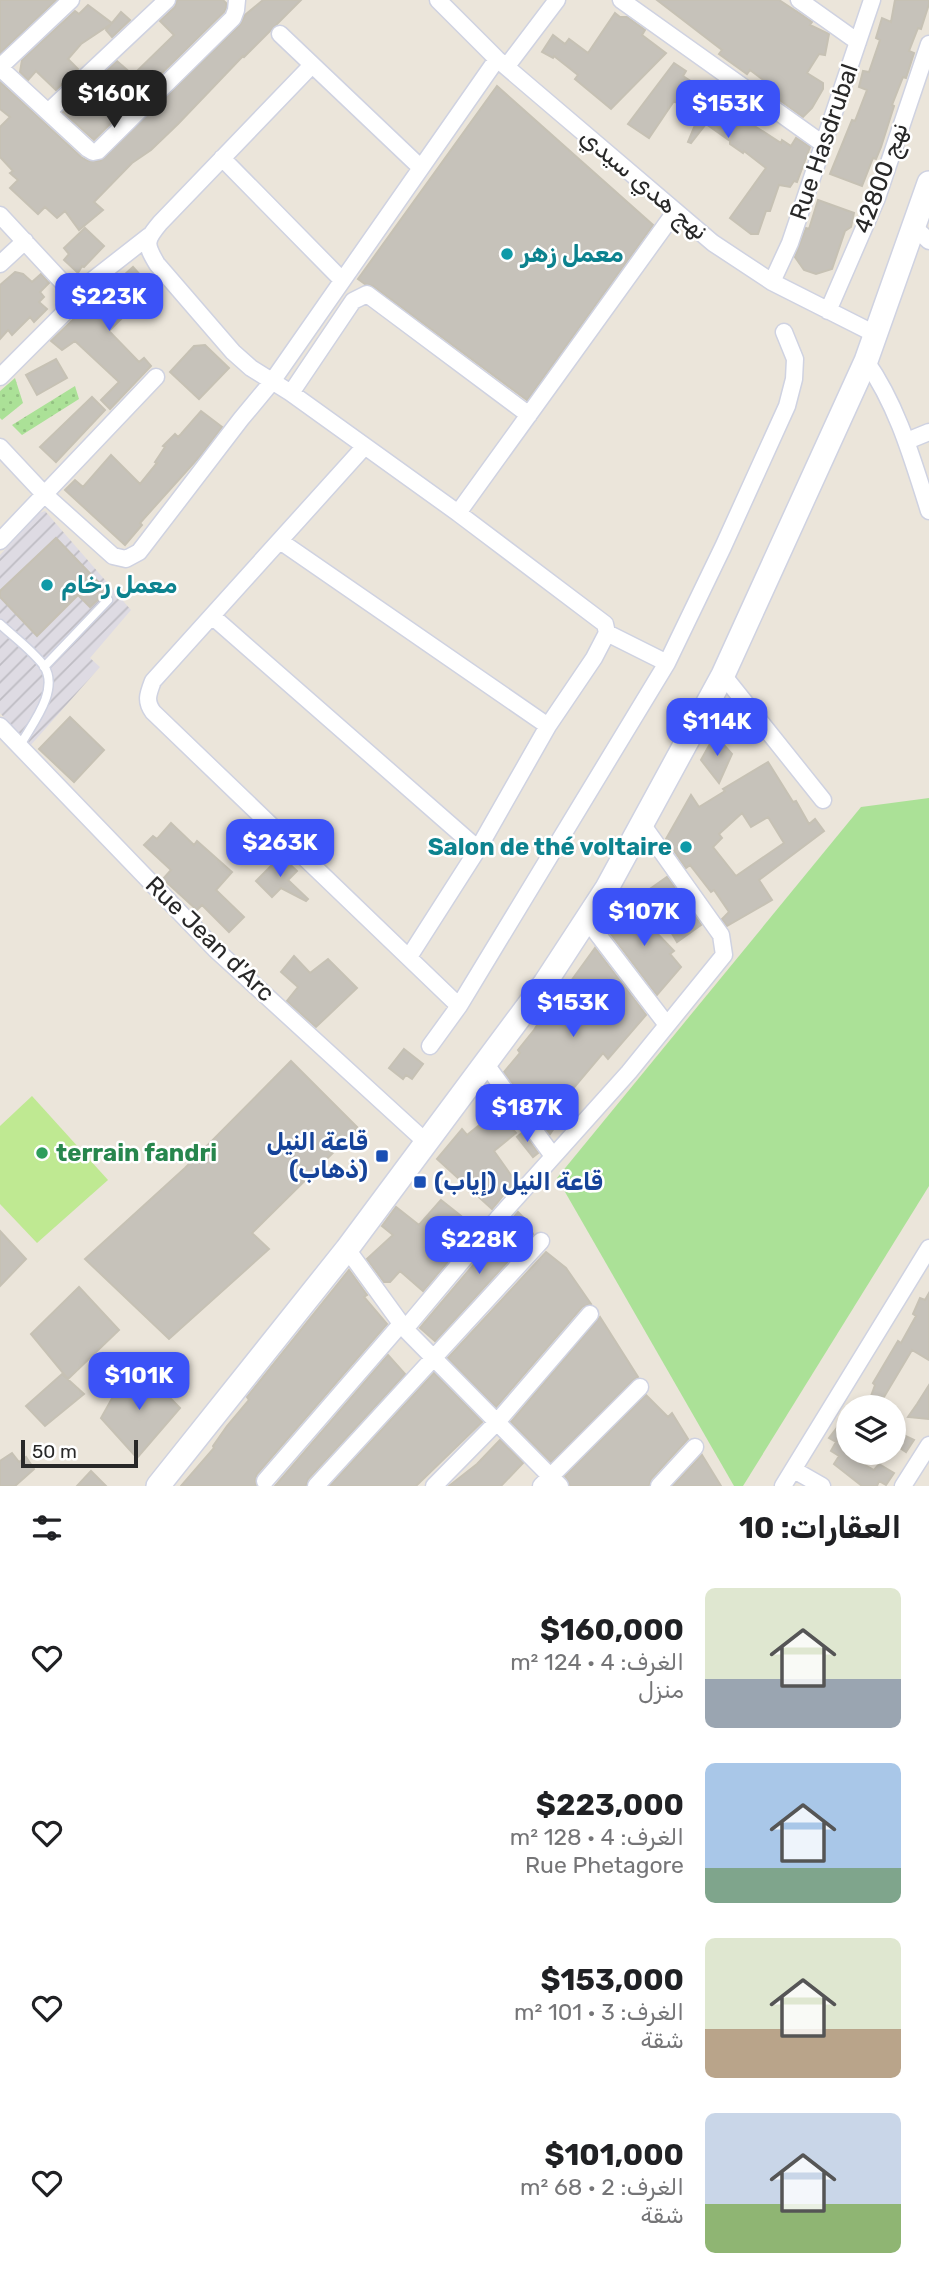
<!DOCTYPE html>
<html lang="ar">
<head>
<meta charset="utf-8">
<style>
	:root { --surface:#fff; --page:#f6f6f6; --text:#202124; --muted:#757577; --accent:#3b52f7 }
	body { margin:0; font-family:Rubik,"Noto Sans Arabic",sans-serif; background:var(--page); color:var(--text); direction:rtl; height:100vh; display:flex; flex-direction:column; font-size:26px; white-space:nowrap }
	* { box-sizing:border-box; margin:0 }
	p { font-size:23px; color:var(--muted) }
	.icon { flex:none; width:38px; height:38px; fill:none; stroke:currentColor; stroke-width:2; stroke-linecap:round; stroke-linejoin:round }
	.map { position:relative; height:1486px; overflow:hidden; direction:ltr }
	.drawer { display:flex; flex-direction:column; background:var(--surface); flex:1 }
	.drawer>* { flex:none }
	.tools { position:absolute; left:836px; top:1395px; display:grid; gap:14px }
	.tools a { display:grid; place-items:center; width:70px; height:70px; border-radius:50%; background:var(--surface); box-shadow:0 4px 10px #0003; font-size:35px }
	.scale { position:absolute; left:21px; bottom:18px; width:117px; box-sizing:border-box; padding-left:7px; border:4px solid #282828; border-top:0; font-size:19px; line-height:24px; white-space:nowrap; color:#282828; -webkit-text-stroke:5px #fff; paint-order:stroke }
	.price { position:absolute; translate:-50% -60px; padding:0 16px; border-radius:14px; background:var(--accent); color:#fff; font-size:23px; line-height:46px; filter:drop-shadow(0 2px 4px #0008) }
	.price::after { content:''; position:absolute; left:50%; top:42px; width:21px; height:16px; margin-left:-10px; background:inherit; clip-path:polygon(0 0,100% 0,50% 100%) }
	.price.on { background:#222; color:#fff }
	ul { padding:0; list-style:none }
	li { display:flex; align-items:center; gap:21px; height:175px; padding:0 28px }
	li span { display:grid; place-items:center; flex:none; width:196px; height:140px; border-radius:10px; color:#555 }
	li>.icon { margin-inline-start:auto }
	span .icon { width:84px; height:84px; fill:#fffc; stroke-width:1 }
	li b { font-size:30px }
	h2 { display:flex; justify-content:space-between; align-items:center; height:84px; padding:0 28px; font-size:30px }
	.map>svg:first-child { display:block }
	.industrial { fill:url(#industrial-furrows) }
	.grass { fill:#abe197 }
	.garden { fill:url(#garden-dots) }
	.pitch { fill:#bfe992 }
	.building { fill:#c6c2ba; stroke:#c6c1b4; stroke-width:2; fill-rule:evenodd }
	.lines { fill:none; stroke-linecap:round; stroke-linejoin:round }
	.service-casing { stroke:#cfd2e1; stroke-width:11 }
	.minor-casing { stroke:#cfd2e1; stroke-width:19 }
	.secondary-casing { stroke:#cfd2e1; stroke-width:26 }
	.service { stroke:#fff; stroke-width:8 }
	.minor { stroke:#fff; stroke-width:16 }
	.secondary { stroke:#fff; stroke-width:23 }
	.culture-dot { fill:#0f9aa8; stroke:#fff; stroke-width:2.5 }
	.leisure-dot { fill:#2e9e5b; stroke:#fff; stroke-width:2.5 }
	.transit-dot { fill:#1a4fb4; stroke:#fff; stroke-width:2.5 }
	.labels { text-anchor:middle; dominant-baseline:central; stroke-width:5; stroke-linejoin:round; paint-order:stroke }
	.street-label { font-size:24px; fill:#282828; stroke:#fff }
	.culture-label { font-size:24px; font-weight:bold; fill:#0d838f; stroke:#fff; text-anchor:start }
	.transit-label { font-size:24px; font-weight:bold; fill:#164399; stroke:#fff; text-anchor:end }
	.leisure-label { font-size:24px; font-weight:bold; fill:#27864d; stroke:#fff; text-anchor:start }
</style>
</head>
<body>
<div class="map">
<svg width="929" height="1486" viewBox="0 0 929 1486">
	<defs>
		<pattern id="industrial-furrows" width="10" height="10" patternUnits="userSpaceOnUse" patternTransform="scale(1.75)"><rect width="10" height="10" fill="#dedbe3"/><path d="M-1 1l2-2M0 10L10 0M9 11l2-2" fill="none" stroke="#bebcc3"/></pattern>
		<pattern id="garden-dots" width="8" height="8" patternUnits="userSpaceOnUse" patternTransform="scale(1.75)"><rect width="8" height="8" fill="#abe197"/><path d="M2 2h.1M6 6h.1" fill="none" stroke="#93c182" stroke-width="1.8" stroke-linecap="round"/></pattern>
	</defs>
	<rect width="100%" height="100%" fill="#ebe5da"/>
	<path class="industrial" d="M45,511L131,610L90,658L100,667L30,746L0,713V555L39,513Z"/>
	<path class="grass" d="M929,798V1186L743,1486H734L557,1178L861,807Z"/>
	<path class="garden" d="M15,378L23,403L2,420L0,418V391Z
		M75,386L79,399L22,435L12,425Z"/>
	<path class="pitch" d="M32,1096L108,1180L37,1243L0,1204V1126Z"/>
	<path class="building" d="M0,0H56L0,53Z
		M177,0H223L226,3V8L224,12L94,140L63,112L117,61L133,75L174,35L160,21L175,7Z
		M263,0H301L244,57L243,56L178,124L151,150L132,163L94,202L103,210L79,230L65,211L57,218L45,207L38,214L10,188L18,180L10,173L13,171L0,157V127L10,117L0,109V82L81,157L88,161H100L240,25L245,15Z
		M657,0H779L802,15L812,22L810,25L829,34L825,55L819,54L807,73L823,83V89L812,108L803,117L767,91L770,85L750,70L747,74L719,54L722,50Z
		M895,0H929V4L921,29L918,28L909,51L914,53L906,78L903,77L892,105L894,106L881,147L876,159L873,158L862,186L830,174L852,120L855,121L867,90L859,87L863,71L869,72L880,40L876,38L882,18L891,22Z
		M88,5L112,23L121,12L130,20L112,37L106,30L111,24L81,44L68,59L78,69L56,90L36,71L28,80L20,72L22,60L75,11L79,14Z
		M615,13L620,17H627L645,30L642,35L666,53L611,109L575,79L578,75L554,56L553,58L542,52L553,35L565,44L569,39L588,53Z
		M674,63L686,71L683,76L703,89L704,87L719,93L727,98L725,101L754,121L753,125L781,143L782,140L791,146L796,138L810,147L797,182L794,181L790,187L779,185L770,211H766L758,234H751L730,218L766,168L744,151L743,153L730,144V141L706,124L691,143L688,142L698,118L674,101L649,138L628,124Z
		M497,86L653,225L527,400L373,286L365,284L358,279Z
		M818,200L854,213L851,227L845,231L832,269L816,274L804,270L795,257L806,228L809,229Z
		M85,228L104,246L84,267L82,266L78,273L64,260L69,254L64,248Z
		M133,267L143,278L139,281L143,285L141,287L149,296L133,311L132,308L109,331L139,362L144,358L151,366L110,409L101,400L119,382L75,341L62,350L51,341L110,284L112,286Z
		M15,272L23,274L32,282L41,274L49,283L40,292L44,297L39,302L47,309L34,322L30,317L12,335L8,330L0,339V285Z
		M205,345L229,368L199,399L170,372L194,346Z
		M56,359L67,378L37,395L26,375Z
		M92,397L105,410L56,462L40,447Z
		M201,411L222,427L200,456L140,523L142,525L125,545L65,490L75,480L83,487L111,455L140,484L157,463L155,462L165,447L163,446L175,434L178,437L181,434Z
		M56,538L107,591L90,607L78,595L37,636L0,597V591Z
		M70,717L104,750L74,782L39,749Z
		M715,735L732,754L719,783L701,760Z
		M768,762L793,802L796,801L809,824L815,819L824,831L759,880L772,900L727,926L722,919L729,912L714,890L711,892L690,865L686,868L666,839L691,795L699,807L725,791L723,789ZM742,813L751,827L768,817L784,843L736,876L713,847L722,838L719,834Z
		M171,823L194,845L197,841L232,872L216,890L244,917L229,932L202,905L197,910L163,879L171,870L144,845L153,836L157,839Z
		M281,856L297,871L288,880L308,899L306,901L281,888L272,897L256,881Z
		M667,877L701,925L677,942L647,891Z
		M625,900L674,951L670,954L681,967L657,995L607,929Z
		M595,948L646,1015L608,1059L603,1053L571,1091L577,1099L562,1111L563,1115L550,1134L504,1072L520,1053L518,1050L534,1030L548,1008L550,1010Z
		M294,956L310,973L328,959L357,988L316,1027L287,1001L298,987L281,972Z
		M404,1049L423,1064L412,1079L406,1075L403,1079L389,1068Z
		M291,1061L358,1128L252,1233L269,1249L169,1339L85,1259L185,1168Z
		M497,1111L516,1133L494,1151L515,1181L492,1209L437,1159L462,1129L467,1135Z
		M523,1132L538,1153L533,1157L517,1137Z
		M441,1200L461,1216L442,1238L457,1251L423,1291L400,1271L390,1282H384L367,1259L393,1235L382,1226L396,1207L419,1225Z
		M518,1212L526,1220L533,1234L435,1341L420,1328Z
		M0,1231L26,1259L0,1286Z
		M546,1252L566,1268L591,1304L582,1307L496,1407L448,1358Z
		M349,1270L367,1295L364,1297L387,1324L257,1474L255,1480L256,1486H181L214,1448L213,1446L227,1426L249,1400L247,1397Z
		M79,1287L119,1330L68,1379L31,1334Z
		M929,1293V1360L912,1350L878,1407H867L875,1385L873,1383L898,1341L901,1343L916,1316L913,1314L920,1298L925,1300Z
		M600,1317L638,1377L633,1380L551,1462L511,1422Z
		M388,1355L405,1374L308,1479L306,1486H275Z
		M139,1366L180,1408L137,1458L101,1418L115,1393Z
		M434,1373L482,1422L416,1486H330Z
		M62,1374L84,1394L45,1426L26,1406Z
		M929,1385V1419L908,1417L917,1404Z
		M646,1395L668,1417L672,1413L688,1439L651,1479L649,1486H570L565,1476Z
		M849,1422L847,1455L874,1470L879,1464L894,1473L886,1485L879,1481L877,1486H862L834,1464L839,1456L831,1451L836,1442L829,1438L839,1425L845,1428Z
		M899,1433L914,1440L906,1452L894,1444Z
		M500,1440L523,1463L501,1486H449L477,1464Z
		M12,1453L19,1462L26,1457L34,1469L15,1486H0V1461Z
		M702,1455L721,1486H673Z
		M91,1471L106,1486H77Z"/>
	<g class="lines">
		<defs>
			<path id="service" d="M0,624C14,637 33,651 44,666C60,691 31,725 19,747
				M44,667L108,600"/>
			<path id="minor" d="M438,0L497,59L713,243L772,282L875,334
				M621,0L823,144
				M799,0L858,42
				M280,34L420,167
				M312,65L160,223C145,241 145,244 157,264L233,352L251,368L291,393L458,513L675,212
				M507,66L557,0
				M0,67L71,0
				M0,68L88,149L93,152L98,151L233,18L236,10L237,0
				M48,112L167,0
				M222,158L342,280
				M0,215L67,287L71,297L69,308L0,377
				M913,226L929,241
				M0,264L25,241
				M772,282L790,243L872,0
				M71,297L149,236
				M828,311L877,198L929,44
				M866,361C898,407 912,458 929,511
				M291,393L353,301L367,294L529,415
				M907,441L929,432
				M365,446L153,681C148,694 145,701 153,712L459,1006
				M0,447L44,494L113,556L126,559L139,552L241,419L271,383L497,59
				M0,541L156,377
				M280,541L548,726
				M212,616L478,849
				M607,633L667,663
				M723,675L823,800
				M0,726L215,949L426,1142
				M586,919L667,1025
				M409,957L478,849L548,726L594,658L607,633L605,624L458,513
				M430,1046L459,1006L667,663L723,547L787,406L794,379L795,359L784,332
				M485,1063L553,1156
				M347,1249L405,1329L560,1486
				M405,1329L499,1217L629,1072L724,955L721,935L642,824
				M794,1470L822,1486
				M265,1481L401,1324
				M316,1486L541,1241
				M434,1486L497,1422L590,1314
				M541,1486L640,1387
				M659,1486L695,1447
				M783,1486L929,1248
				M903,1486L929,1445"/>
			<path id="secondary" d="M158,1486L347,1249L545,983L607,888L723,675L866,361L929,183"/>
		</defs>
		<use href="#service" class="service-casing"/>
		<use href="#minor" class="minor-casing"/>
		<use href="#secondary" class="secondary-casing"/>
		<use href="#service" class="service"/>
		<use href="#minor" class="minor"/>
		<use href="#secondary" class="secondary"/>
	</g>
	<g class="culture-dot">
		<circle cx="507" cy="254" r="7"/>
		<circle cx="47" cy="585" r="7"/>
		<circle cx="686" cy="847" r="7"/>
	</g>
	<circle class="leisure-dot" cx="42" cy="1153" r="7"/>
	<g class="transit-dot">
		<rect x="375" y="1149" width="14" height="14" rx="3.5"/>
		<rect x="413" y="1175" width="14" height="14" rx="3.5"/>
	</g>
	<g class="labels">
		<g class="street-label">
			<text transform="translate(824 142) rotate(-71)">Rue Hasdrubal</text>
			<text transform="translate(881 178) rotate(-70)">نهج 42800</text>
			<text transform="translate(644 184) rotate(40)">نهج هدي سيدي</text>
			<text transform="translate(210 939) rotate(44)">Rue Jean d'Arc</text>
		</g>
		<g class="culture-label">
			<text x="521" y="254">معمل زهر</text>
			<text x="61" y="585">معمل رخام</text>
			<text x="672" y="847" text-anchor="end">Salon de thé voltaire</text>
		</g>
		<g class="transit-label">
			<text x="368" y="1142">قاعة النيل<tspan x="368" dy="28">(ذهاب)</tspan></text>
			<text x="434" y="1182" text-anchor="start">قاعة النيل (إياب)</text>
		</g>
		<g class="leisure-label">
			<text x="56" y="1153">terrain fandri</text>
		</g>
	</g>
</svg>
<div class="tools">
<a><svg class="icon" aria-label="layers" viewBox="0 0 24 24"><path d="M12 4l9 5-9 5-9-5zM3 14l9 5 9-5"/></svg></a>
</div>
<div class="scale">50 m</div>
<b class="price on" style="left:114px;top:130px">$160K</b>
<b class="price" style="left:728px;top:140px">$153K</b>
<b class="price" style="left:109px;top:333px">$223K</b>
<b class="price" style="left:717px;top:758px">$114K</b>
<b class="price" style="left:280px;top:879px">$263K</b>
<b class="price" style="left:644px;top:948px">$107K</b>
<b class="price" style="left:573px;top:1039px">$153K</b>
<b class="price" style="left:527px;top:1144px">$187K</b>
<b class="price" style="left:479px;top:1276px">$228K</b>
<b class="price" style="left:139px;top:1412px">$101K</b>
</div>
<section class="drawer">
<h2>العقارات: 10<svg class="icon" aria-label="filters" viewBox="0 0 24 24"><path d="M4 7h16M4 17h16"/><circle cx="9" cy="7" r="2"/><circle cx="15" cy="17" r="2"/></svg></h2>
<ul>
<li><span style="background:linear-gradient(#dfe7d0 65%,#9aa5b1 0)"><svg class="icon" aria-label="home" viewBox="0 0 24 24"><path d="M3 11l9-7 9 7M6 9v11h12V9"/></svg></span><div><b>$160,000</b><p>الغرف: 4 · 124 m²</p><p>منزل</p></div><svg class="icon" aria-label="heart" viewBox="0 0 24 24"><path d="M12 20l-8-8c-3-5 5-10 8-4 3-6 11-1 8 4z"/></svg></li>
<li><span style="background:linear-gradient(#a9c7e8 75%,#7fa58c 0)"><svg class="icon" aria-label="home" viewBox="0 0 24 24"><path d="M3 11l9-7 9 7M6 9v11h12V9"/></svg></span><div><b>$223,000</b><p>الغرف: 4 · 128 m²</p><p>Rue Phetagore</p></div><svg class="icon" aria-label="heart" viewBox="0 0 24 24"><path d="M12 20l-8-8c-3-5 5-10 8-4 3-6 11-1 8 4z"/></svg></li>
<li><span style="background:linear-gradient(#dfe7d0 65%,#b9a48a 0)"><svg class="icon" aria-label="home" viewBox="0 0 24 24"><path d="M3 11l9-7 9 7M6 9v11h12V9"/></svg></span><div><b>$153,000</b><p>الغرف: 3 · 101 m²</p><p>شقة</p></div><svg class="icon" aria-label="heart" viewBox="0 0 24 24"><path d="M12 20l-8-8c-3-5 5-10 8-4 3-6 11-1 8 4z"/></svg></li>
<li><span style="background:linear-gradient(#c9d6e8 65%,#8fb573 0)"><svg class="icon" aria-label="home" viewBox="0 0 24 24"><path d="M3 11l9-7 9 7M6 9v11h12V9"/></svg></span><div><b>$101,000</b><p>الغرف: 2 · 68 m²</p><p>شقة</p></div><svg class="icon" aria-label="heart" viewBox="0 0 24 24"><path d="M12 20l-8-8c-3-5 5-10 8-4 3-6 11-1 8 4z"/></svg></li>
</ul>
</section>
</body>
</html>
